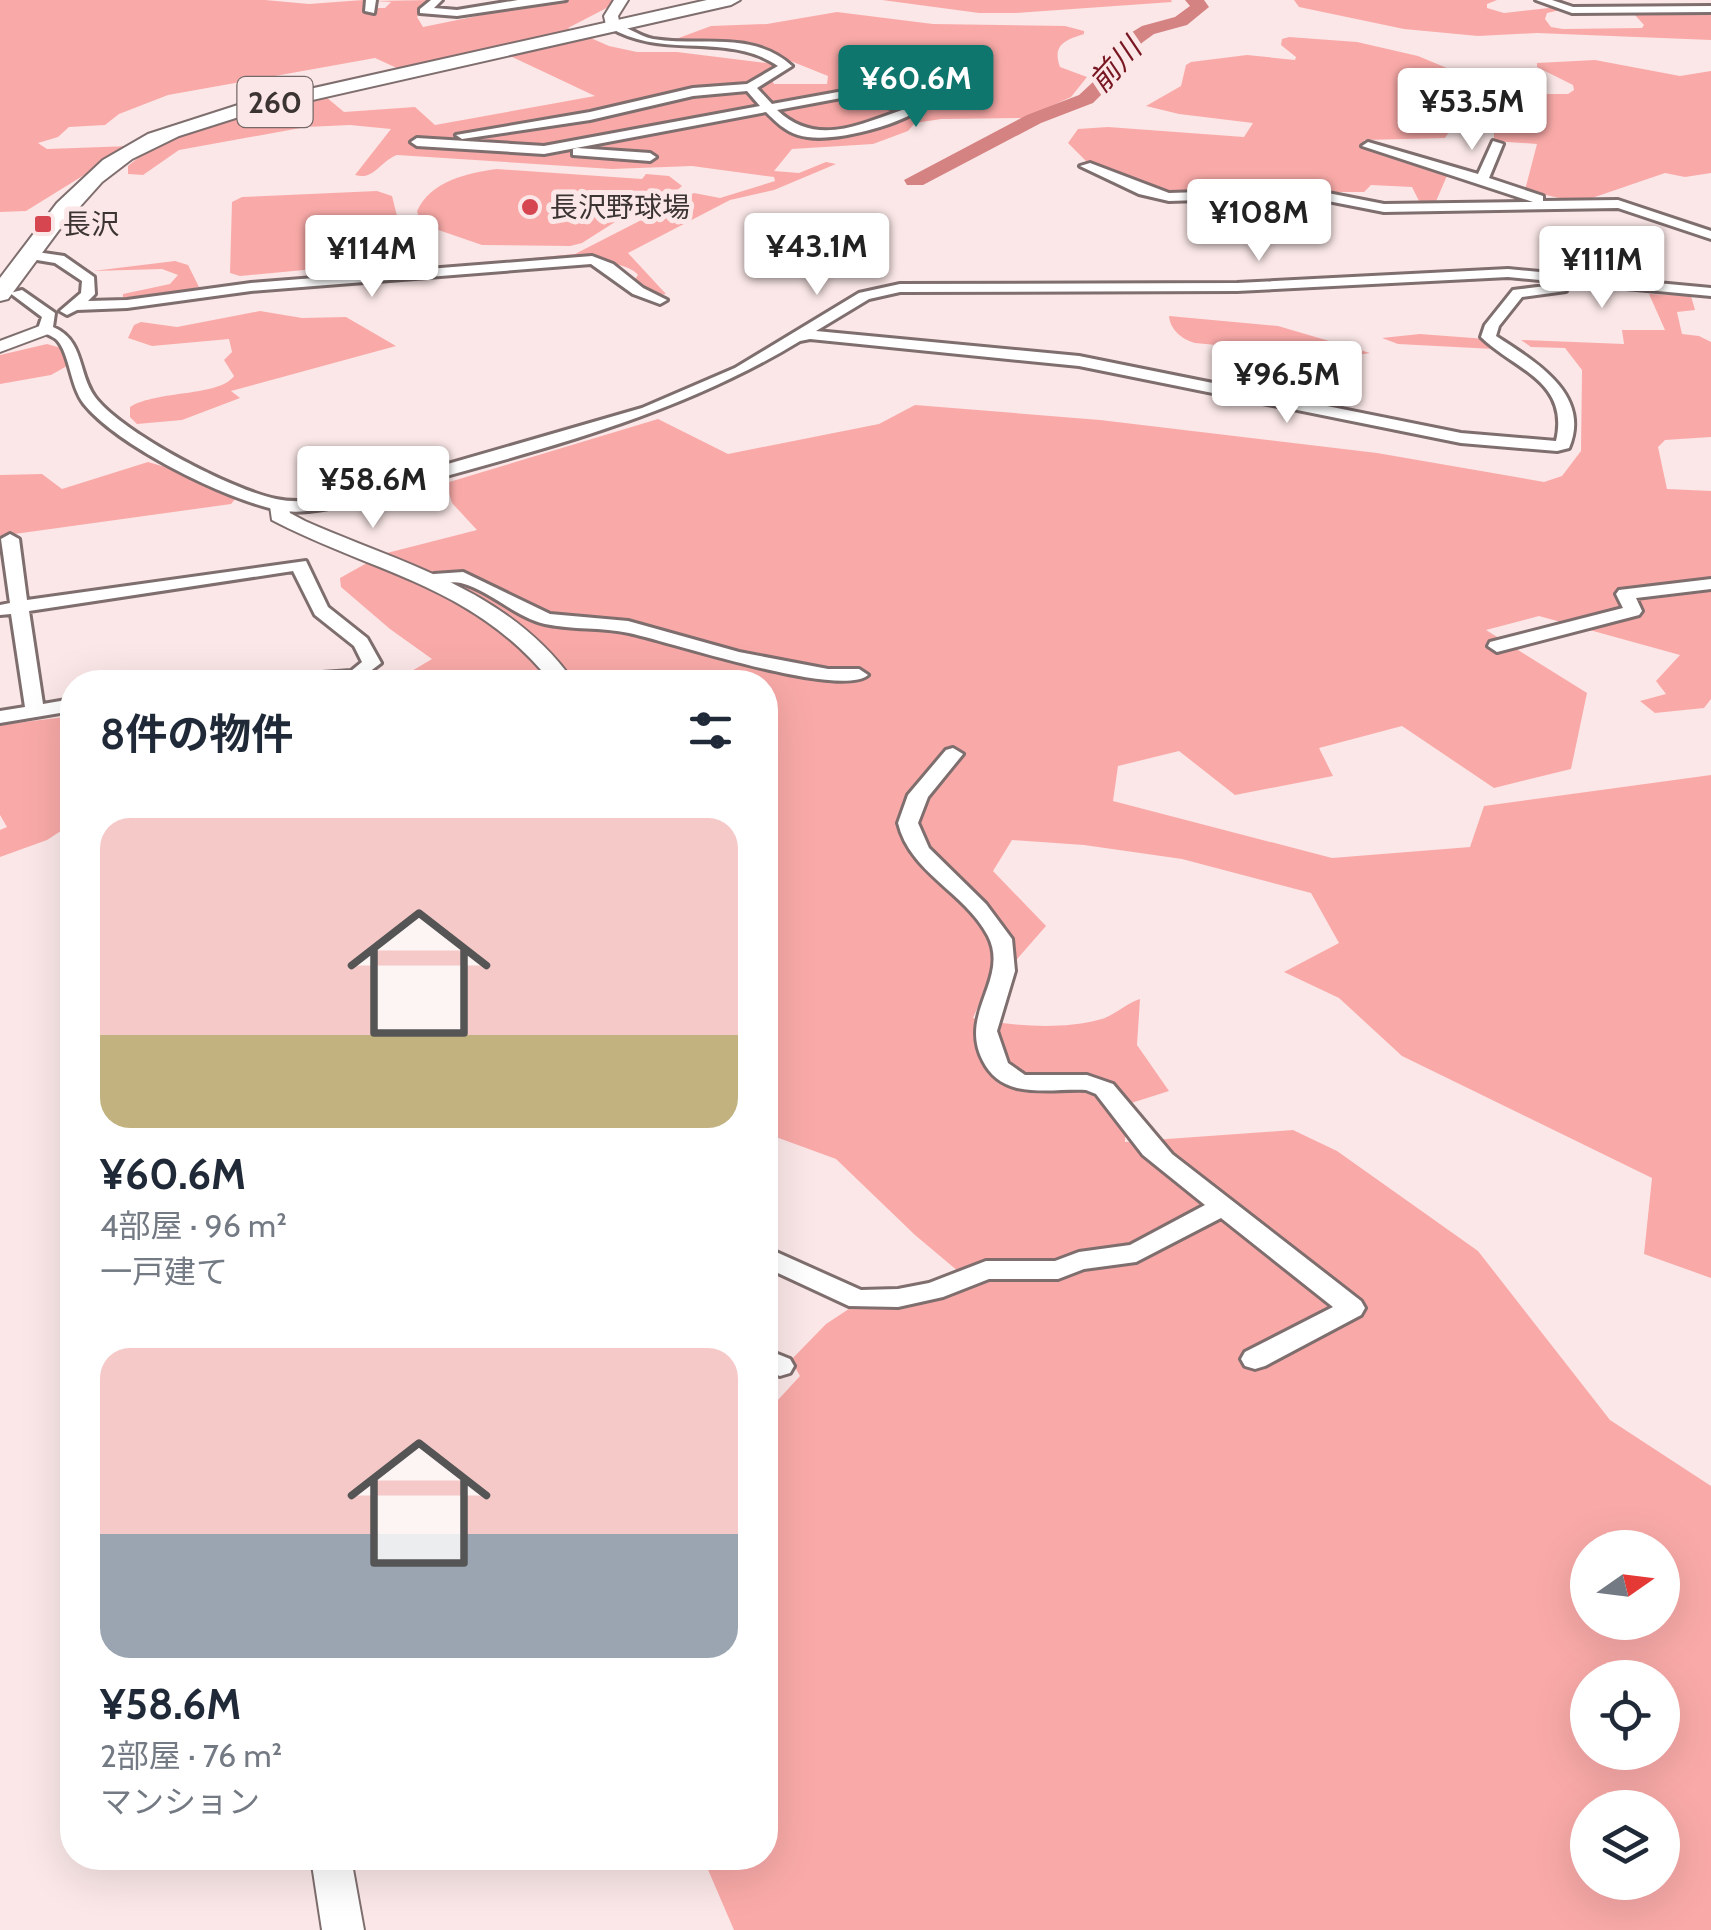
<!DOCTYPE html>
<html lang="ja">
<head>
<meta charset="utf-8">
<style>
	:root { --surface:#fff; --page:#f6f6f7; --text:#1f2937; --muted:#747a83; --accent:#0f766e }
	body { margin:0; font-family:Cabin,"Noto Sans JP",sans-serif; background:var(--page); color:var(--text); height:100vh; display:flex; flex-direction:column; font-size:38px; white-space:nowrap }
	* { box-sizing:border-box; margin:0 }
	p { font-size:32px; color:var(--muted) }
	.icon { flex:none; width:55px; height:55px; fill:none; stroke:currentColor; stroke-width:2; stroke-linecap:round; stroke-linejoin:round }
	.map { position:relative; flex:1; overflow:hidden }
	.side { position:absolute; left:60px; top:670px; width:718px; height:1200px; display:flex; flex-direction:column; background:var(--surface); border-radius:40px; box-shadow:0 10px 40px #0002 }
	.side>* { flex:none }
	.needle { width:65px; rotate:76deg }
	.tools { position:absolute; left:1570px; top:1530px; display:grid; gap:20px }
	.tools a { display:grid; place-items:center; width:110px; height:110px; border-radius:50%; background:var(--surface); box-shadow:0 10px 40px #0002; font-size:50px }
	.price { position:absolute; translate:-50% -85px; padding:0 22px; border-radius:10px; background:#fff; color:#222; font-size:32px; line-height:65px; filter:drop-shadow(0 2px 5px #0008) }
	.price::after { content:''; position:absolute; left:50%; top:60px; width:30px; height:22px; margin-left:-15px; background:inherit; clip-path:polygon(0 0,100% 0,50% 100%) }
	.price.active { background:var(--accent); color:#fff }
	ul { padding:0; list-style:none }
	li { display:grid; align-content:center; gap:20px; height:530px; padding:0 40px }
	li span { display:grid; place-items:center; height:310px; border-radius:30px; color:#555 }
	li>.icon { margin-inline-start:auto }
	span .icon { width:180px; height:180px; fill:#fffc; stroke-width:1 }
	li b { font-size:42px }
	h2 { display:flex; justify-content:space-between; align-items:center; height:120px; padding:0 40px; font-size:42px }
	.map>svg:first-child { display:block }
	.green { fill:#f9aaa8; fill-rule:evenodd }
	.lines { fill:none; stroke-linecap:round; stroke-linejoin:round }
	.river { fill:#d48382; fill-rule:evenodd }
	.minor-casing { stroke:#7f6e6e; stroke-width:6 }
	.tertiary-casing { stroke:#7f6e6e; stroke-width:4 }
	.trunk-casing { stroke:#7f6e6e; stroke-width:4 }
	.minor { fill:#fff; fill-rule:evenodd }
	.tertiary { fill:#fff; fill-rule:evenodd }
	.trunk { fill:#fff; fill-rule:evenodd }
	.poi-dot { fill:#d64650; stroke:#fbe7e7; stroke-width:4 }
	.labels { text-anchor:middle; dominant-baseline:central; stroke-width:10; stroke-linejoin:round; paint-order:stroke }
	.far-poi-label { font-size:28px; fill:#3b3433; stroke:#fbe7e7; text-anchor:start }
	.far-water-label { font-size:30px; font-style:italic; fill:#771621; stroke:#fbe7e7 }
	.shield { fill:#fbe7e7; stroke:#756a69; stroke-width:2.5 }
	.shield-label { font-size:30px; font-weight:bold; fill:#3b3433 }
</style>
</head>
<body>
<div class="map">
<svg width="1711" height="1930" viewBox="0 0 1711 1930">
	<rect width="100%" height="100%" fill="#fbe7e7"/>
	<path class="green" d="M0,0H265L309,4L363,0L367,8H385L391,2L373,1L433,0L417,17L423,27L536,4L526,0H622L568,28L609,46L637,52H677L775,64L780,69L769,75L774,84H827L828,76L751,45L676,39L711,26L767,24L837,12L933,24L1065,26L1084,31V34C1065,40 1052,45 1060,67L1087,77L1071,97L1025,118L941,119L915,123L908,131L873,144L792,149L774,171L799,173L826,162L836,164L774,190L730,200L628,253L666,294L653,296L633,282L638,275C615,246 468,270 427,273L468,264L575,254L694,193L720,198L775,181L774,177L692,166L612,169L397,155C380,161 374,181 355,175L391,129L350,125L306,127L179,150L143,175L128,174V166C171,128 269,102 326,97L344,112L415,107L435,125L595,96L506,54L412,75L375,58L168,95L119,114L105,125L69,127L58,137L38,143L47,149L131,146L26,211L0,212Z
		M882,0H1171L1172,2L1016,13H979Z
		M1294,0H1497L1487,4V8L1504,13L1558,7L1560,10L1547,13L1545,19L1551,27L1563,29L1642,28L1644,25L1634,14L1711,12V40L1537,33L1478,36L1404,29L1299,7Z
		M1289,37L1357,42L1418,56L1466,76L1520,83L1548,94H1568L1574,90L1573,85L1537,67V63L1595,60L1680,76L1711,71V173L1685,177L1665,173L1592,198L1563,199L1525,190L1537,144L1494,141V129L1453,126L1445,138L1364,140V146L1449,171L1434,206L1421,205L1412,187L1371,185L1364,192H1320L1291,182L1231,194L1169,196L1091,166L1068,143L1078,129L1108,127L1244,137L1253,123L1179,114L1146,106L1181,86L1186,65L1191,62L1247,55L1295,60L1296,57L1281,45L1282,39Z
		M497,169L642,179L646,174L669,176L682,186L670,196L659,194L582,243L570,246L482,245L421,224L417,211C431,181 467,173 497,169Z
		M377,191L392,196L408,260L240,276L230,273L232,202L242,197Z
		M175,261L188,265L199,287L158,297L123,300V294L170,284L178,275L162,269L93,271Z
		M1649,294L1691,296L1695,310L1677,312L1682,334L1699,336L1711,342V437L1665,440L1658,447L1667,489L1711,491V699L1704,708L1655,713L1640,701L1666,694L1656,681L1680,655L1539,616L1486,630L1587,693L1571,769L1494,788L1402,726L1319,748L1333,776L1235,795L1179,751L1118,766L1113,801L1332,858L1470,847L1484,806L1711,775V1278L1644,1254L1652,1178L1402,1056L1339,998L1284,972L1339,943L1311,893L1182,859L1084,845L1012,840L993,871L1046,926L981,1000L973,1018C1012,1026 1059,1030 1098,1020C1113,1017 1125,1004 1140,999L1137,1045L1169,1091L1125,1105V1142L1293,1130L1337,1151L1478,1251L1610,1420L1711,1486V1930H734L703,1858H765V1414L800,1376L791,1360L826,1324L864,1299L965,1277L915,1235L836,1159L765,1133V682H357L400,678L432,659L390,629L341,587L340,578L383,554L477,530L452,503L446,483L658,419L728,454L879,424L915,405L1100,420L1377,453L1544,482L1562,476L1581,451L1582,370L1565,348L1531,347L1521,340L1624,344L1622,330H1665ZM1588,1548H1662V1622H1588ZM1588,1678H1662V1752H1588ZM1588,1808H1662V1882H1588Z
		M260,311L302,318L346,317L396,346L231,391L240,398L182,420L137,424L130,417V407C157,390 219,397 234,376L224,360L232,352L229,339L152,346L128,338L134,325L141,322L177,327Z
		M1169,316L1278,326L1370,353L1345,357L1195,343C1183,340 1170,330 1169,316Z
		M1420,334L1486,339L1494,349L1398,344L1382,338Z
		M47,344L61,348L67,366L51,375L0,384V355Z
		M148,462L183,472L236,498L231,504L0,536V475L42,474L62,489Z
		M72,716V838L64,829L47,840L0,857V830L7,827L0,815V725Z"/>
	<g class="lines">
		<path class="river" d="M1185,0H1204L1209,7L1187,25L1154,34L1143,42L1120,63L1113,71L1112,84L1093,103L1041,123L923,185H907L904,180L1027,115L1079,95L1093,82L1094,70L1106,55L1129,34L1142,26L1175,17L1190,6Z"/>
		<defs>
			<path id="minor" d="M366,0H376L374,13L365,11Z
				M431,0H442L434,8L457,10L518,0H566L457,16L420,13V9Z
				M1536,0H1552L1573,7L1711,6V12L1572,13Z
				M609,23C624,23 637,36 653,39C702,47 752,30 792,66L757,88L772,104L849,90L921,109C895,126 828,145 798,135C785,131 775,121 766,112L544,154L417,146L411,142L417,138L544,146L760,106L747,91L693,96L590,120L462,139L456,135L590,112L693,88L747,84L778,66C727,31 662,60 609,27ZM841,98L902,110C858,125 816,147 777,110Z
				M1493,141L1503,144L1489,178L1543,196V201L1618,200L1711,231V239L1618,208L1384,212L1282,192L1232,199L1169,201L1139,194L1080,166L1090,163L1169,193L1232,191L1282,184L1384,204L1533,202L1362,146L1368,142L1478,174Z
				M577,148L650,153L656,157L650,161L573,155V149Z
				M30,251L64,256L94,277L95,294L88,301L127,300L251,283L592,256L613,264L643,288L667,300L660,304L633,294L591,264L251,291L127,308L77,310L67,315L60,311L81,293L82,281L55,263L25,258L23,255Z
				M1508,269L1711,288V296L1508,277L1237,291L900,292L869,299L816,331L1079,356L1461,433L1556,441C1570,381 1515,370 1481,337L1485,325L1513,290L1561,284L1566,285V291L1522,297L1499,326L1496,336C1534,361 1592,394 1569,448L1557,451L1461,443L1079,366L810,339L800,341C659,427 496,460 339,506C319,510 298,514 278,510C225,499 118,446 84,404C70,386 70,354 57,340C53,336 43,333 38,329L42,317L10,293L22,290L55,313L53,327C85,341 77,372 95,397C122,433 232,490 276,499C294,503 312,501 330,498L642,408L735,368L859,293L900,284L1237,283Z
				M10,534L19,539L27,600L306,561L328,607L367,638L381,663L356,682H269L278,676L351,671L362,662L354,646L315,615L293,571L29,611L43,704L72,699V711L0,723V711L25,707L11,614L0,615V605L10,603L1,539Z
				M463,572L550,614L628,621L739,652L828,669H859L868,675C840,699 671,642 629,633C602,627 572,630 545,624C515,617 491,591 461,583C448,580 437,588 425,579L434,574Z
				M1711,579V589L1636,598L1642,611L1639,615L1497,652L1488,646L1490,642L1623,608L1616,594L1619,590Z
				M953,748L963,754L928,797L918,823L929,848L986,904L1012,939L1015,971L997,1031L1008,1063L1025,1075H1087L1113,1084L1172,1154L1361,1301L1365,1308L1361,1315L1265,1366L1255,1369L1245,1366L1241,1359L1245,1352L1333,1307L1221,1218L1136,1262L1084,1269L1058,1279H989L943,1297L898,1307L849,1306L765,1267V1247L861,1290L898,1289L929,1283L986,1261H1055L1079,1252L1130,1245L1205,1205L1143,1155L1096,1094L1086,1090C1063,1089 1040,1093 1017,1088C1001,1084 990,1075 983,1061C958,1013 1010,979 988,936C965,892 910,873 898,823L908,795L946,750Z
				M765,1349L790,1359L794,1366L790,1373L780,1376L765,1370Z"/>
			<path id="tertiary" d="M614,0H628L618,16L620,25L613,29L606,25L604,16Z
				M45,324L51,325V333L0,352V341Z
				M280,500L287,502L290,513L305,521C402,564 509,589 574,682H551C474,585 373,573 272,520L270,506Z
				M311,1858H351L364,1930H322Z"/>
			<path id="trunk" d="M707,0H740L731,5L242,116L179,136L132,159L102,182L59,230L8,299L0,301V278L57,203L103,160L148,134L238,105Z"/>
		</defs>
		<use href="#minor" class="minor-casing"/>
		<use href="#tertiary" class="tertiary-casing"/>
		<use href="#trunk" class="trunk-casing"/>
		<use href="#minor" class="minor"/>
		<use href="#tertiary" class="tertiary"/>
		<use href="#trunk" class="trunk"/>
	</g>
	<g class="poi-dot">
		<circle cx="530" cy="207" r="10"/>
		<rect x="33" y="214" width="20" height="20" rx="5"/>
	</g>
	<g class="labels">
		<g class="far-poi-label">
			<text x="550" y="207">長沢野球場</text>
			<text x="63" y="224">長沢</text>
		</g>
		<g class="far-water-label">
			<text transform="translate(1115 65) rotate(-48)">前川</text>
		</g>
		<rect class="shield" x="237.5" y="77" width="75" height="50" rx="8"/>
		<g class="shield-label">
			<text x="275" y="102">260</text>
		</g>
	</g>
</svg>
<div class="tools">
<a><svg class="needle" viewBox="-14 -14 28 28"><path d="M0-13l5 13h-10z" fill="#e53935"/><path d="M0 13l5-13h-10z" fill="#747a83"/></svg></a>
<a><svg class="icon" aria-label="locate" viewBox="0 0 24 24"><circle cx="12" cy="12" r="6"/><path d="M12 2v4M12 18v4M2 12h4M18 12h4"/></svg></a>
<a><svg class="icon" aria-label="layers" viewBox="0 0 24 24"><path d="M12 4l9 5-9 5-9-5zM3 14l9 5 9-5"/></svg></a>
</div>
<b class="price active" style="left:916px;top:130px">¥60.6M</b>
<b class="price" style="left:1472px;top:153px">¥53.5M</b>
<b class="price" style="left:1259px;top:264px">¥108M</b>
<b class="price" style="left:817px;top:298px">¥43.1M</b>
<b class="price" style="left:372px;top:300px">¥114M</b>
<b class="price" style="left:1602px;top:311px">¥111M</b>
<b class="price" style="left:1287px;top:426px">¥96.5M</b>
<b class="price" style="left:373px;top:531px">¥58.6M</b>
<section class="side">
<h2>8件の物件<svg class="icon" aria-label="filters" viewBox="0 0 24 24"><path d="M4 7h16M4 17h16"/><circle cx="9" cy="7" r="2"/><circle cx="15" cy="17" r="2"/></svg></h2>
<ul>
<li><span style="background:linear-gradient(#f6c9c9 70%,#c2b280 0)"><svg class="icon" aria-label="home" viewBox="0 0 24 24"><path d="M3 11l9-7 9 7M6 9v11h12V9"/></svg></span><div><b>¥60.6M</b><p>4部屋 · 96 m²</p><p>一戸建て</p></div></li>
<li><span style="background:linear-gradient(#f6c9c9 60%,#9aa5b1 0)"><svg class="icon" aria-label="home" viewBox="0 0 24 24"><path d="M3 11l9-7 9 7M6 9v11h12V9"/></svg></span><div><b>¥58.6M</b><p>2部屋 · 76 m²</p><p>マンション</p></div></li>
</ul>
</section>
</div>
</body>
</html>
